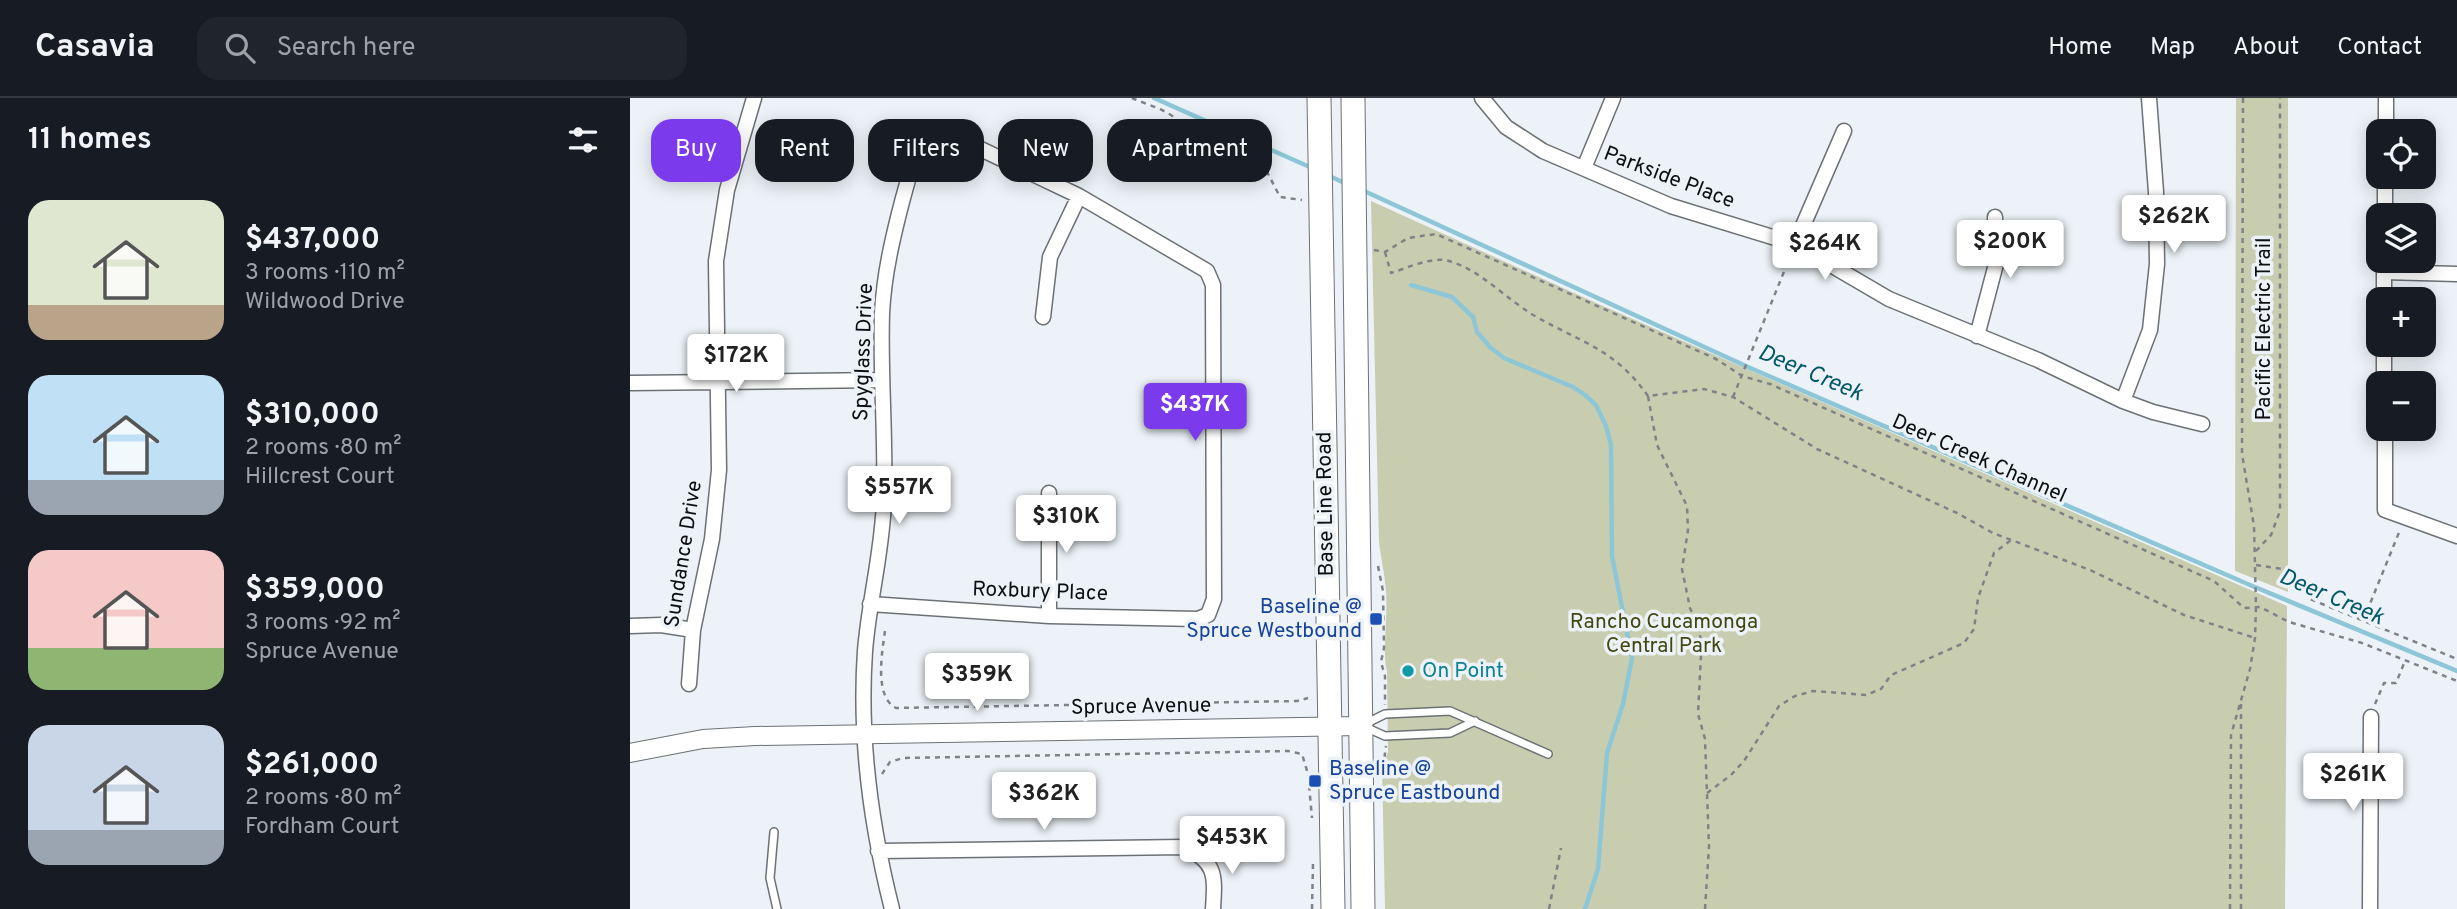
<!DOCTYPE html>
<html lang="en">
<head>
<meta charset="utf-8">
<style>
	:root { --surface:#171b24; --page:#20242c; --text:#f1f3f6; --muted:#9ea1a6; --line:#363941; --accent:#7c3aed }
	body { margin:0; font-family:Overpass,sans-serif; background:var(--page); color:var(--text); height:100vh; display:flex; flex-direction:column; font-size:26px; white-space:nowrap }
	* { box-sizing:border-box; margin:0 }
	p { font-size:23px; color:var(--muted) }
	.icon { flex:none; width:38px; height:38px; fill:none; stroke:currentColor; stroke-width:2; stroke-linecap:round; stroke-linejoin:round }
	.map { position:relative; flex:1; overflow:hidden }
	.side { display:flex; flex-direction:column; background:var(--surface); width:630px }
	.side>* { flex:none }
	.guide { position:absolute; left:21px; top:21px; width:665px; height:63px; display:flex; gap:14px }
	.buttons { position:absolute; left:1736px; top:21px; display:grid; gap:14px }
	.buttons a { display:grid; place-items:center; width:70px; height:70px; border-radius:14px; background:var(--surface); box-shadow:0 4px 18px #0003; font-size:35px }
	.price { position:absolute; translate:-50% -60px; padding:0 16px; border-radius:7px; background:#fff; color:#222; font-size:23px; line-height:46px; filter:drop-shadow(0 2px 4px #0008) }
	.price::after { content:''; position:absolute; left:50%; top:42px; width:21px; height:16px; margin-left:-10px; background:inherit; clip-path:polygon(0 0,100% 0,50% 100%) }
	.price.current { background:var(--accent); color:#fff }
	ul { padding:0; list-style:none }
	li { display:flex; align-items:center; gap:21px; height:175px; padding:0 28px }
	li span { display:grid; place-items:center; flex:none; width:196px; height:140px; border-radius:21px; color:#555 }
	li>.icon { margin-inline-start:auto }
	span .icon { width:84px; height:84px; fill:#fffc; stroke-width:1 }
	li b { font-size:30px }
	h2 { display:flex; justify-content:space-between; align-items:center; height:84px; padding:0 28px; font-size:30px }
	.pill { padding:0 24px; border-radius:21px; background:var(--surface); box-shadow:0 4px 18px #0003; font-size:24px; line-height:63px }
	.pill.current { background:var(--accent); color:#fff }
	header { display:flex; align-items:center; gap:42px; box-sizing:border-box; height:98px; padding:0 35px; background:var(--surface); border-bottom:2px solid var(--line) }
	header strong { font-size:33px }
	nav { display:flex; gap:38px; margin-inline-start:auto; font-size:24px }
	.search { width:490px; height:63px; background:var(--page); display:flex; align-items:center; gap:18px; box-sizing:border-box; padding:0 24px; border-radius:21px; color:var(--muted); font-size:26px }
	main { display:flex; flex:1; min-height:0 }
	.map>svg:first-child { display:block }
	.green { fill:#c9cdaf }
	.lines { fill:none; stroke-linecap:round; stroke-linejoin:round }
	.stream { stroke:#8dc7d7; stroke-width:4.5 }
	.service-casing { stroke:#6b7175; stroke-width:10 }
	.minor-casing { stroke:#6b7175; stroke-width:17 }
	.tertiary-casing { stroke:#6b7175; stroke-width:20 }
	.primary-casing { stroke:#6b7175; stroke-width:25 }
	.path { stroke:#7f8387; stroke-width:2.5; stroke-dasharray:5 5; stroke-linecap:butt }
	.service { stroke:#fff; stroke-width:7 }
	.minor { stroke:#fff; stroke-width:14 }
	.tertiary { stroke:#fff; stroke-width:18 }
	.primary { stroke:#fff; stroke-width:23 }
	.transit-dot { fill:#1a4fb4; stroke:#ecf2f7; stroke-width:2.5 }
	.culture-dot { fill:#0f9aa8; stroke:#ecf2f7; stroke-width:2.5 }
	.labels { text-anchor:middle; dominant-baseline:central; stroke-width:7; stroke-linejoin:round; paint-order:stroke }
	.street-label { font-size:21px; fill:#0c0e10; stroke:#ecf2f7 }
	.transit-label { font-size:21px; fill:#164399; stroke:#ecf2f7; text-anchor:end }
	.park-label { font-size:21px; fill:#424710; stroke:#ecf2f7 }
	.culture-label { font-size:21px; fill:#0d838f; stroke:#ecf2f7; text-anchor:start }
	.water-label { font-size:23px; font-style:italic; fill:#03586a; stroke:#ecf2f7 }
</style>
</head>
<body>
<header>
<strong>Casavia</strong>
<div class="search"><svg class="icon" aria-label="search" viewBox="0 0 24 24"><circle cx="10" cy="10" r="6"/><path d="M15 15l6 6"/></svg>Search here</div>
<nav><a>Home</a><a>Map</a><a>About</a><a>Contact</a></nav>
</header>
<main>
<section class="side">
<h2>11 homes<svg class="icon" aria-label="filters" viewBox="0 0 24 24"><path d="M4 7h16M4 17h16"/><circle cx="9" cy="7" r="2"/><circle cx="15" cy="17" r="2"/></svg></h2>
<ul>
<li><span style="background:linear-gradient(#dfe7d0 75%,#b9a48a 0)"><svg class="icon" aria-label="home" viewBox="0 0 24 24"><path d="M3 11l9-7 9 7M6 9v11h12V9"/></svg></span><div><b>$437,000</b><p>3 rooms · 110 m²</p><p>Wildwood Drive</p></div></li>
<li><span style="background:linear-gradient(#bfe0f5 75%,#9aa5b1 0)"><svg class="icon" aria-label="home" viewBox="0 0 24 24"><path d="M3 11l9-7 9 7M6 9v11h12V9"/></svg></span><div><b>$310,000</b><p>2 rooms · 80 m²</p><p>Hillcrest Court</p></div></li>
<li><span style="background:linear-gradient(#f6c9c9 70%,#8fb573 0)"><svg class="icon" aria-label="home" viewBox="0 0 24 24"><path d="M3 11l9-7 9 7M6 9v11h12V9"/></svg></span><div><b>$359,000</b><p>3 rooms · 92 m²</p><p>Spruce Avenue</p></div></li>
<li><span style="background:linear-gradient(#c9d6e8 75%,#9aa5b1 0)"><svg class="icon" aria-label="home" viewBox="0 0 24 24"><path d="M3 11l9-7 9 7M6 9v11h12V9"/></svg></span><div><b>$261,000</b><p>2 rooms · 80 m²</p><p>Fordham Court</p></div></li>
</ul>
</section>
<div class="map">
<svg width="1827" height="811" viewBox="0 0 1827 811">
	<rect width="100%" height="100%" fill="#ecf2f7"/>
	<path class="green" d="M1606,0H1658V494L1605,473Z
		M741,103L964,204L1657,508L1655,811H755L752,669L758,654L757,573C752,557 758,515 756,494C755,477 751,461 749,444Z"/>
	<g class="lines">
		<path class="stream" d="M524,0L682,70
			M697,77L717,86
			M732,92L1118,269L1620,487L1827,573
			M781,187L822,199L843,219L847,234L861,250L874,260L943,289L955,297L966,307L976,328L981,347L982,458L1002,560L993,606L977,655L968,771L955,811"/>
		<defs>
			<path id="service" d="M735,626L755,616L820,613L918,656
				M735,629L755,638L820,635L845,623
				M144,734L140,780L147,811"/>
			<path id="minor" d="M852,0L876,29L913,53L1041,108L1165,146L1259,201L1408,262L1493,303L1523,314L1572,326
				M1756,33V0
				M954,70L983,0
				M1755,117V79
				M1165,146L1214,33
				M1754,174L1827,176
				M1754,201V163
				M413,219L420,159L449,98
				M1347,238L1366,166L1365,119
				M1754,247V285
				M0,285L252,282
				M1493,303L1520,232L1527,166L1526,94L1519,0
				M1755,331V412L1827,438
				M419,395V518
				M240,506L419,518L568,521L578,517L584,501L583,187L577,173L449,98L336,44C326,41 316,38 305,42C283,51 279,80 273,100C263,138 254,176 252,215C250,277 256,339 254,401C253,451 239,502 235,553C229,639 241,728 262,811
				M0,528L31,527L63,532
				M59,586L63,532L82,441L89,372L86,163L97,92L124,0
				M248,753L554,749C587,764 585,778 583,811
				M1740,811L1741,619"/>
			<path id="tertiary" d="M0,655L73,641L125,638L731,628"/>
			<path id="primary" d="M689,0L703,811
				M723,0L733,811"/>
		</defs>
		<use href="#service" class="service-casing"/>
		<use href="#minor" class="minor-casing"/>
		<use href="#tertiary" class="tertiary-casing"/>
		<use href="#primary" class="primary-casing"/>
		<path class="path" d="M502,0C515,6 535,11 546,21C559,35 555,56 574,65C594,74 614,60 633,66L650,99L672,102
			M744,152L755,154L778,140L806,136L1086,261L1112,278L1140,286L1584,483L1614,510L1630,509L1659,524L1732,545L1827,583
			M755,154L761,175C777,170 802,158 819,163C851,172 877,202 905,218C952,245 985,251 1018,298
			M1103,299L1160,159
			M1626,453L1641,437L1650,413V0
			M1626,467L1659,472L1680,501L1827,561
			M748,468L753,493L754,550L751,564L755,578V607
			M1733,523L1770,432
			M255,533C252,554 244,599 266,610L667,603L678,600
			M1745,606L1754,585H1766L1775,563
			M750,668L754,663L756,648
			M252,676L260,664L273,660L658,653L672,656L678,676L682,720
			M1077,695L1101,677L1114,663L1149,608L1165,598L1183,593L1236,597L1251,591L1261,577L1334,545L1344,531L1348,500L1364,455L1381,442
			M682,811L683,766
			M919,811L931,750
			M1075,811L1079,749L1075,641L1068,616L1071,557L1070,535L1060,510L1052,471L1058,432L1057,408L1027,347L1018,298L1074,291L1103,299L1187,351L1327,415L1363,435L1460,472L1554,517L1625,540
			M1600,811L1601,637L1620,571L1625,540L1626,509L1624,428L1612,356L1613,0
			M1611,811V603"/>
		<use href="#service" class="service"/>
		<use href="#minor" class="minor"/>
		<use href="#tertiary" class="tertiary"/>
		<use href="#primary" class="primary"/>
	</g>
	<g class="transit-dot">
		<rect x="739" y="514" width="14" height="14" rx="3.5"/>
		<rect x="678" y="676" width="14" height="14" rx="3.5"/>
	</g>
	<circle class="culture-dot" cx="778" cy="573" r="7"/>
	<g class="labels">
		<g class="street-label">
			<text transform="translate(1039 80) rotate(21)">Parkside Place</text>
			<text transform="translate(1634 231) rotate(-90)">Pacific Electric Trail</text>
			<text transform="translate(234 254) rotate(-88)">Spyglass Drive</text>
			<text transform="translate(1349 361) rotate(24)">Deer Creek Channel</text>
			<text transform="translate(696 406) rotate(-91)">Base Line Road</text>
			<text transform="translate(54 456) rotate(-81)">Sundance Drive</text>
			<text transform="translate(410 494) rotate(2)">Roxbury Place</text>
			<text transform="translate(511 609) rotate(-1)">Spruce Avenue</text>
		</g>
		<g class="transit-label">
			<text x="732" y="509">Baseline @<tspan x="732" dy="24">Spruce Westbound</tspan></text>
			<text x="699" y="671" text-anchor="start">Baseline @<tspan x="699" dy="24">Spruce Eastbound</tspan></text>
		</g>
		<g class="park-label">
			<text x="1034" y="524">Rancho Cucamonga<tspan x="1034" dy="24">Central Park</tspan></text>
		</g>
		<g class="culture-label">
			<text x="792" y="573">On Point</text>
		</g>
		<g class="water-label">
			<text transform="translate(1180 276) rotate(23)">Deer Creek</text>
			<text transform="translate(1701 500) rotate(23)">Deer Creek</text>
		</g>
	</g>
</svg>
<div class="buttons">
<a><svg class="icon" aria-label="locate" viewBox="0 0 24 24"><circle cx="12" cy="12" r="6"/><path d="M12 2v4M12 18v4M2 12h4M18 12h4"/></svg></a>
<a><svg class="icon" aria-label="layers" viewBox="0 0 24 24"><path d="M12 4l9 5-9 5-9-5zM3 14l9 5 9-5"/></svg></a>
<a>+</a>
<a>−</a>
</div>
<b class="price" style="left:1544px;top:157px">$262K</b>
<b class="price" style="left:1380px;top:182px">$200K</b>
<b class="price" style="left:1195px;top:184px">$264K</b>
<b class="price" style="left:106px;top:296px">$172K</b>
<b class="price current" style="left:565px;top:345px">$437K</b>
<b class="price" style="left:269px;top:428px">$557K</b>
<b class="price" style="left:436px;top:457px">$310K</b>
<b class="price" style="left:347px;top:615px">$359K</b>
<b class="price" style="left:1723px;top:715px">$261K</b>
<b class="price" style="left:414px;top:734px">$362K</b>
<b class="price" style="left:602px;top:778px">$453K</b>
<div class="guide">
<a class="pill current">Buy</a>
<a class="pill">Rent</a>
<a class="pill">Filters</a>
<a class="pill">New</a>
<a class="pill">Apartment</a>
</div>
</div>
</main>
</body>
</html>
